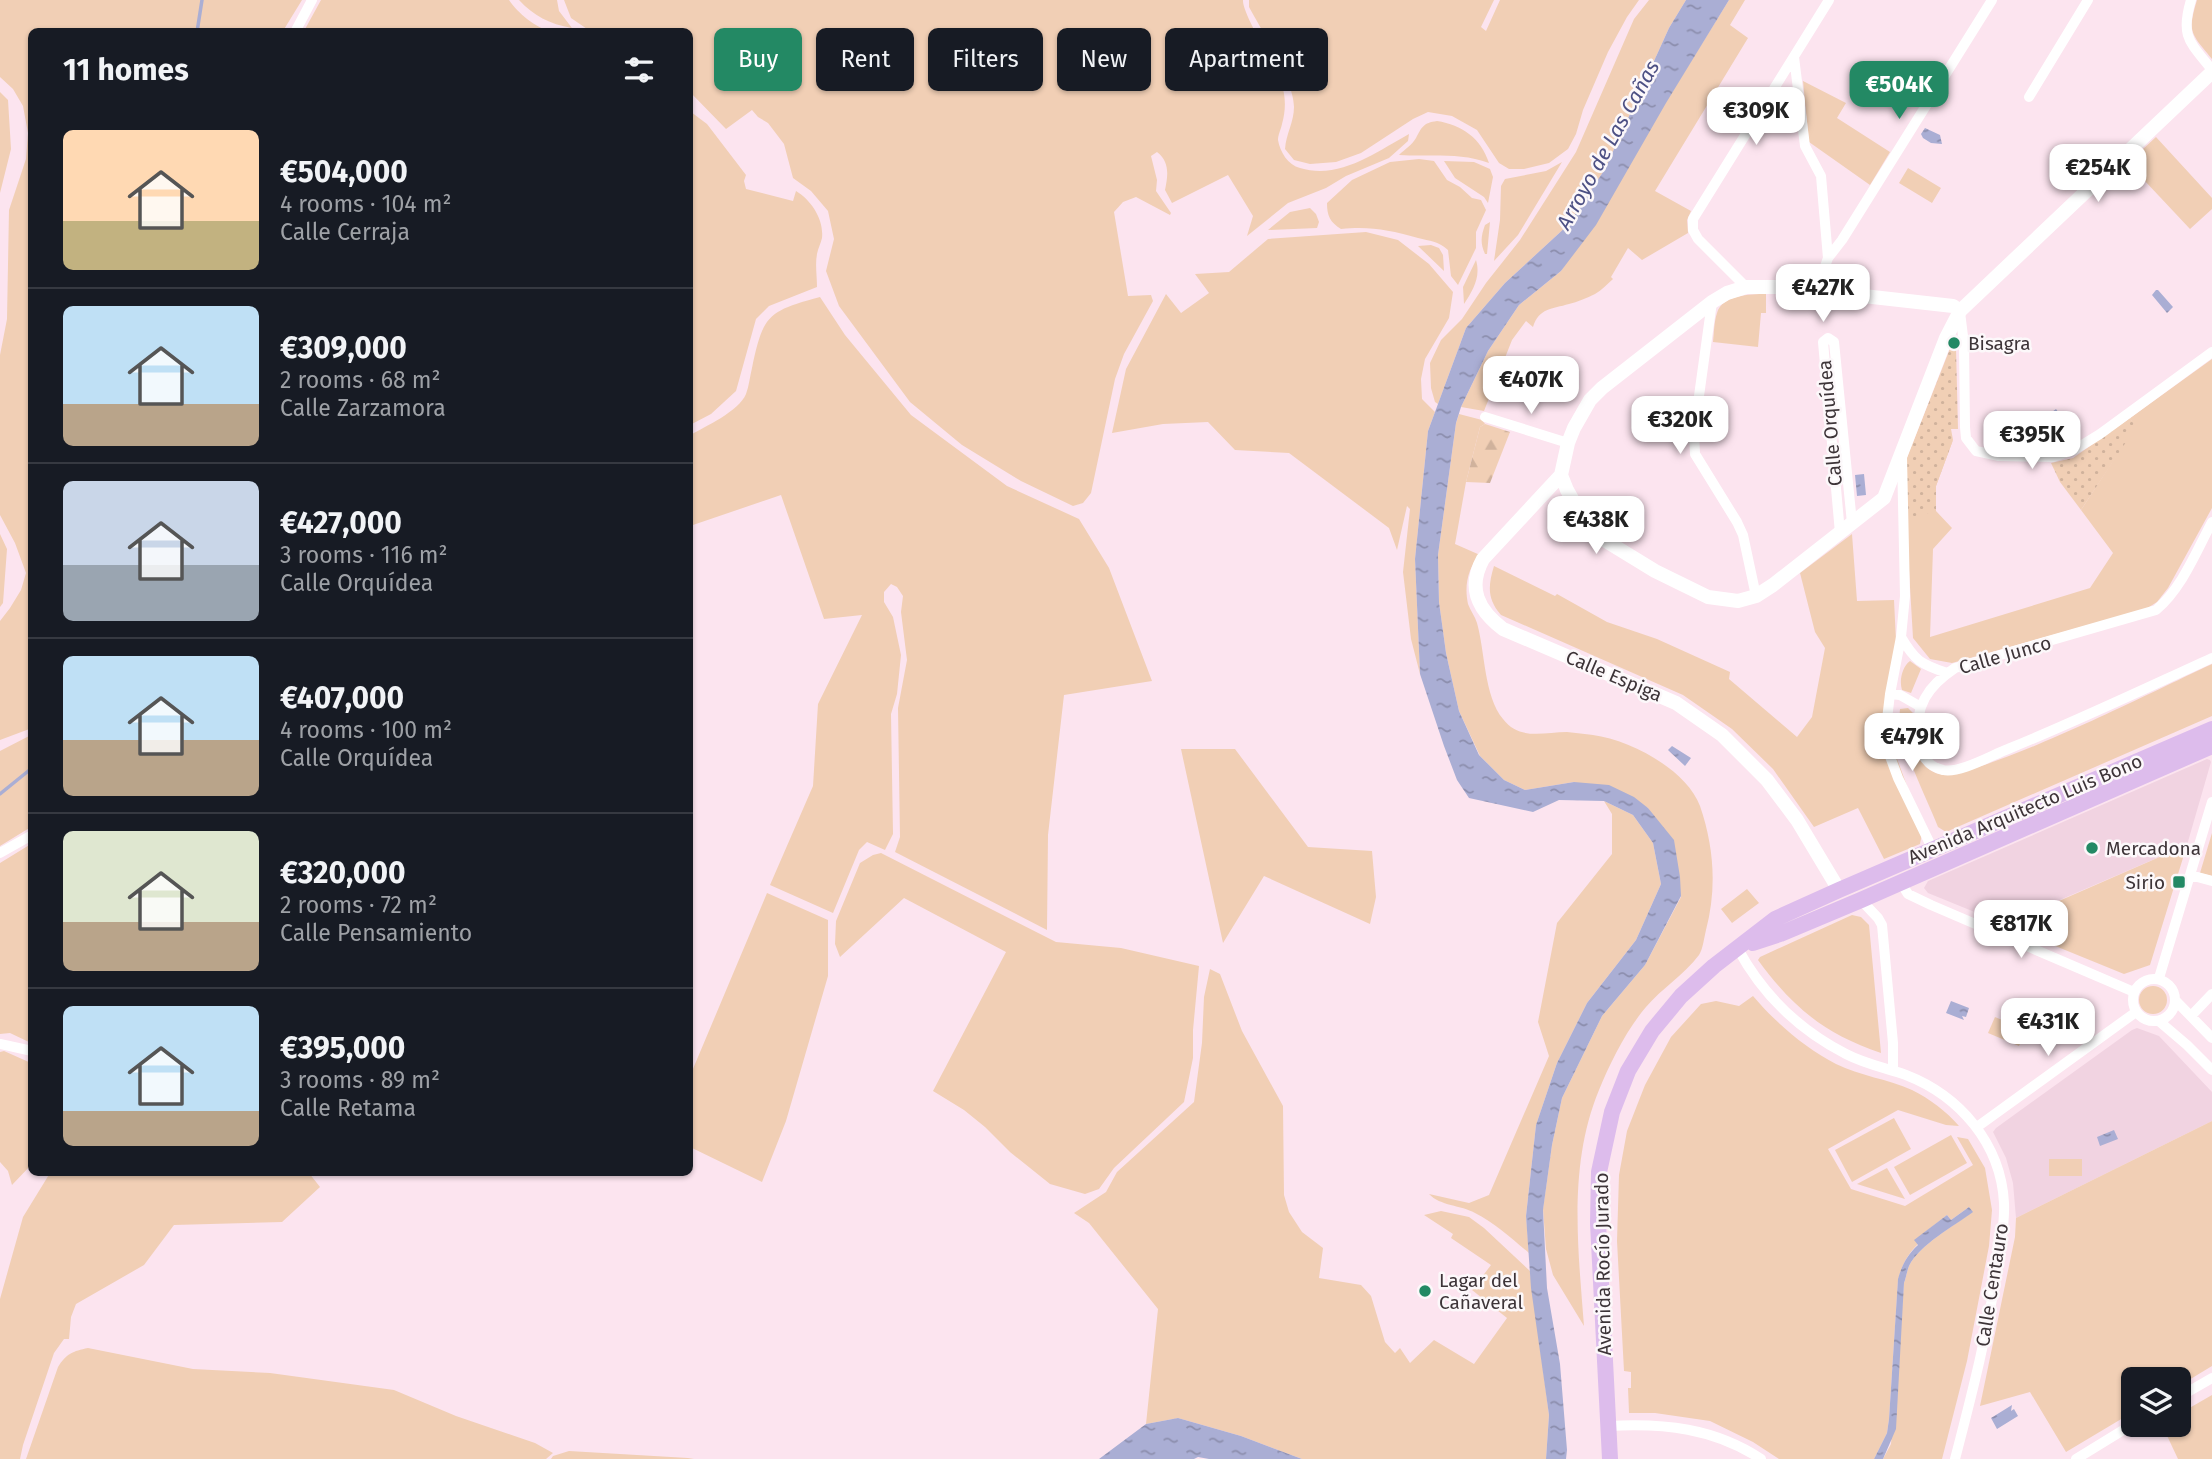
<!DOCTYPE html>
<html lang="en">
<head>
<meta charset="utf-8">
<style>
	:root { --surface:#171b24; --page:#20242c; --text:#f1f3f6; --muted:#9ea1a6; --line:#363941; --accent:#238964 }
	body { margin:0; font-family:"Fira Sans",sans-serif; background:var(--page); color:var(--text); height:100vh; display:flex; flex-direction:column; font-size:26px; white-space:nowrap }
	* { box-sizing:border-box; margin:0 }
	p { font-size:23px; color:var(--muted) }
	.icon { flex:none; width:38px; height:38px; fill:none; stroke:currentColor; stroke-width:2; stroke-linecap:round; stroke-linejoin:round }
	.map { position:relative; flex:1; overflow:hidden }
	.sheet { position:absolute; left:28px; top:28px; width:665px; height:1148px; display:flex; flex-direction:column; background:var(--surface); border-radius:10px; box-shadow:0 2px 5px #0004 }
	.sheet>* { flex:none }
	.top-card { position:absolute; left:714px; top:28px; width:665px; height:63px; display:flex; gap:14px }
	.buttons { position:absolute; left:2121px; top:1367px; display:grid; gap:14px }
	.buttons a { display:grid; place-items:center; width:70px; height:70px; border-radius:10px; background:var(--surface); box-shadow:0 2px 5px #0004; font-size:35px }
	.price { position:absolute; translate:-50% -60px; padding:0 16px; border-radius:14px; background:#fff; color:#222; font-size:23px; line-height:46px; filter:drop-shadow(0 2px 4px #0008) }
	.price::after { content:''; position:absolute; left:50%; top:42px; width:21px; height:16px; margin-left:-10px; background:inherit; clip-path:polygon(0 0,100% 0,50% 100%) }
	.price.selected { background:var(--accent); color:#fff }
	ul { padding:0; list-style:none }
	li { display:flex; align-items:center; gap:21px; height:175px; padding:0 35px }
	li+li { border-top:2px solid var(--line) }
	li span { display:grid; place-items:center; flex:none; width:196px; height:140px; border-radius:10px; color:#555 }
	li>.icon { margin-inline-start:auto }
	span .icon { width:84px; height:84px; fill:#fffc; stroke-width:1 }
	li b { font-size:30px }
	h2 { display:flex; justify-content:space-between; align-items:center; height:84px; padding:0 35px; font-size:30px }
	.chip { padding:0 24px; border-radius:10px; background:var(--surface); box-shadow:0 2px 5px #0004; font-size:24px; line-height:63px }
	.chip.selected { background:var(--accent); color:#fff }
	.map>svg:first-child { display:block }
	.built { fill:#f1d3e1 }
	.green { fill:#f1cfb5 }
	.forest { fill:url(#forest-firs) }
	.park { fill:url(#park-dots) }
	.water { fill:url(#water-ripples) }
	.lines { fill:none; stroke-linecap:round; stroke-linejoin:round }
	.stream { stroke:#aaaed4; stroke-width:3.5 }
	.street { stroke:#fff; stroke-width:10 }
	.secondary { stroke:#fff; stroke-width:14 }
	.primary { stroke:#ddbcec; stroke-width:16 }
	.poi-dot { fill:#238964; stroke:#fcf8fa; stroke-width:2.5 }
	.labels { text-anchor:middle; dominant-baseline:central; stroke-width:5; stroke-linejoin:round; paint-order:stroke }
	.poi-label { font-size:19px; fill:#3d3438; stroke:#fcf8fa; text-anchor:start }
	.street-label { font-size:19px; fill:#3d3438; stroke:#fcf8fa }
	.water-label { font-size:21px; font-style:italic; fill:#4d5084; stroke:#fcf8fa }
</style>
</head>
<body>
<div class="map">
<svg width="2212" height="1459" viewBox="0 0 2212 1459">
	<defs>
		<pattern id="forest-firs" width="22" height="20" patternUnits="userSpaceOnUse" patternTransform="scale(1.75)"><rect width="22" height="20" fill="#f1cfb5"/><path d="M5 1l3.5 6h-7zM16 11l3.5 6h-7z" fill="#d0b29c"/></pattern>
		<pattern id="park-dots" width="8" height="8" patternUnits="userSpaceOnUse" patternTransform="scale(1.75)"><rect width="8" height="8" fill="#f1cfb5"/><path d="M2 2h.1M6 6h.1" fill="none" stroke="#d0b29c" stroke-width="1.8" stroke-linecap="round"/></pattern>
		<pattern id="water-ripples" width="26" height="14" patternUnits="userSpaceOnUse" patternTransform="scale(1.75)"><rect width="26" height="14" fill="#aaaed4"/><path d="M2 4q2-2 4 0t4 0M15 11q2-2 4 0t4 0" fill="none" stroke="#8c8ead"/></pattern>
	</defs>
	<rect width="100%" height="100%" fill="#fce4ef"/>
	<path class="built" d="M2207,759L2210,760L2211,762L2187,845L2004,924L1928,893L1924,888L1928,881Z
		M2137,1028L2159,1036L2212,1092V1121L2016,1218L2013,1183L2006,1158L1993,1132L1996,1128L2132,1030Z"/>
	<path class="green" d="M0,0H302L283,31L32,32V728L0,740V621L10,608L21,590L26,573L15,543L0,515V355L7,319L9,210L26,159L28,133L23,106L13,89L0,77Z
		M321,0H509C518,13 535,28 551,31H304Z
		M519,0H557L559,11L572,28C549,24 534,16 519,0Z
		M564,0H1243C1242,13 1274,64 1281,82C1286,97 1286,109 1282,124C1281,129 1278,135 1278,140C1280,152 1288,165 1300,168C1340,180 1376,152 1409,134L1408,141L1389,158L1346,176L1326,188L1288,203L1247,236L1253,216L1228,175L1172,203L1165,190C1168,176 1170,162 1157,152L1151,156L1157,180L1156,191L1171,213L1170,215L1136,197L1123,202L1114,212L1128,296L1151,295L1153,301L1124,354L1115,379L1091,493L1083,503L1073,506L1021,481L962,445L910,402L839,306L826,271L834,239L828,211L811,191L793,178L784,144L768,123L758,117L752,110L726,129L690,92V32L590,31L571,18Z
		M1249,0H1494L1481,27L1486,31L1500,0H1639L1627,17L1608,52L1583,110L1576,134L1568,149L1549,163L1524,169H1509L1499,163L1477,130L1452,116L1428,112L1413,119L1361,153L1336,162L1310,164L1294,160L1285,149C1286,134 1294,122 1294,107C1294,81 1262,31 1249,7Z
		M1649,0H1686L1669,28L1605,169L1568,225L1505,283L1466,328L1438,404L1435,402L1431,388L1430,363L1441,340L1462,319L1486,283L1520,240L1576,152L1634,19Z
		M1729,0H1745L1730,25L1748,38L1655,191L1691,211L1687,220L1688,233L1642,260L1628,248L1611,277L1613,279C1607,284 1602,290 1595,294C1587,298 1577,302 1569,304C1552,309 1539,308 1533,327L1526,321L1512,340L1484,411L1461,407L1488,351L1519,305L1561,271Z
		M2197,0H2212V59C2191,33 2187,33 2197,0Z
		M1803,81L1846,103L1837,118L1890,152L1870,185L1809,142Z
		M0,92L8,100L11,149L0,193Z
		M691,112L707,124L746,175L744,181L746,189L793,201L796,191C811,200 824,219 822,238C821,243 818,248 817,254C815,264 817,276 817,287L769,306L756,319L736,391L711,414L690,425V113Z
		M1437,121C1462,125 1481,138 1489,163C1459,152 1430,157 1399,155C1404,150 1412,145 1416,138C1422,127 1423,123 1437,121Z
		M2156,137L2212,198V209L2190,229L2128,163Z
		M1419,159L1434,161L1447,180L1460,187L1472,198L1481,200L1486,210L1476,232V248L1458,285L1451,276L1448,250C1438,241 1430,241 1418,238C1389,230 1370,226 1341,229C1330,222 1327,216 1327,203L1352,180L1390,162Z
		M1444,161L1474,162L1490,169L1493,177L1488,203L1484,197L1455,178Z
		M1562,162L1518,235L1494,261L1500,220L1501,186L1505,179L1546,171Z
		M1908,168L1941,188L1932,203L1899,183Z
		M1310,208L1316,214L1319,222L1317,228L1268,230L1290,212Z
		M1490,222L1487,254H1485C1480,243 1481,236 1485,225Z
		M1366,232L1398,240L1429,264L1453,292L1449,318L1425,359L1421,379L1422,399L1435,412L1428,431L1415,559L1420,674L1411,639L1403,572L1410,509L1407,506L1397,550L1389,528L1289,453L1235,450L1208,422L1163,424L1112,433L1126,369L1166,294L1181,313L1209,293L1195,274L1229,272L1268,239Z
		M1431,245L1439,248L1443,255L1444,271L1418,246Z
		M1476,260C1481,277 1473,290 1464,304L1463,287Z
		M1766,294V313H1761L1758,347L1713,342C1714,333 1714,322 1717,313C1722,295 1750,294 1766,294Z
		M820,297L845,335L911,415L1007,486L1079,519L1109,568L1152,681L1064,695L1048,835L1047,930L895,852L900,837L898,708L907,660L901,612L903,596L897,587L891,584L884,592V602L893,617L901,655L897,694L891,714L893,834L885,850L867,842L859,850L833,913L770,885L813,786L818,704L862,615L824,619L781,495L690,526V435C705,427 739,411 746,394C749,386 750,376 752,368C763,315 768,311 820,297Z
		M2212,359V508L2168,588L2157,602L2146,609L1952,663L1930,659L1913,638L1906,519L1953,440L1936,486V511L1952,528L1933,549L1930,637L2090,588L2113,553L2081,510L2135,427L2130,418Z
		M1459,414L1482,420L1485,424L1480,427L1466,482L1455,544L1480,555C1468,568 1464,585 1468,604C1470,610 1475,616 1477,623C1485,651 1484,696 1503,719C1520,741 1544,732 1567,732C1576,733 1585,734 1593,735C1630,740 1686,769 1700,806C1714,847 1717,888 1706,930C1704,938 1703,949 1699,955C1684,975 1661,989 1646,1007C1627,1029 1610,1063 1599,1090C1568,1165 1578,1248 1584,1326L1553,1275L1546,1249L1543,1209L1552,1145L1562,1098L1602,1016L1645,965L1681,897L1648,808L1574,782L1525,790L1504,780L1480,756L1459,711L1446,653L1439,602L1438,555L1456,423Z
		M0,534L7,549L3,603L0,607Z
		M1852,534L1857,601L1894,600L1896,641L1883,721L1923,829L1920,844L1884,859L1858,808L1814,827L1773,769L1732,729L1683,695L1501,615C1487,599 1488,586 1494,566L1555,596L1557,594L1607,622L1657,639L1730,672L1729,679L1797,737L1812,717L1825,648L1815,632L1800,573Z
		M1910,661L1921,669L1911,693L1902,690C1899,681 1902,667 1910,661Z
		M2212,664V716L1946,832L1938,827C1926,796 1896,740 1900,709L1908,708L1913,713C1910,733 1913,764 1936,773C1968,786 2170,683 2212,664Z
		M31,735V827L0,846V751Z
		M1181,749H1235L1308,847L1372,851L1376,897L1370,924L1264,876L1223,943Z
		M1604,801L1633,815L1653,843L1661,884L1636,940L1587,1003L1557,1063L1536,1125L1526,1216L1529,1253C1512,1239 1495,1223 1475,1213C1461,1205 1440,1206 1429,1194L1469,1203L1489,1195L1549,1056L1538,1022L1557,923L1612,854V814Z
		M2212,833V876L2200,873Z
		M31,844V1043L10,1033L0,1034V863Z
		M2187,845L2150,965L2124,974L2004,925Z
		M881,853L1056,942L1121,948L1199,966L1193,1030V1058L1184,1102L1114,1168L1099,1189L1085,1194L1050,1184L1010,1152L985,1127L964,1110L933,1091L1006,952L904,898L840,957L835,944L836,921L860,863L873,855Z
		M1747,889L1759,903L1732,923L1721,909Z
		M767,893L828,920V976L786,1121L762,1182L690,1147V1076Z
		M1852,915L1861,917L1869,925L1881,1053C1825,1034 1793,1008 1758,960L1760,957Z
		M1210,969L1220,974L1242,1031L1283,1106L1284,1195L1289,1212L1302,1232L1323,1248L1319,1278L1361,1285L1371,1296L1385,1342L1395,1353L1400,1348L1410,1363L1434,1340L1474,1364L1507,1318L1472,1290L1491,1265L1451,1238L1453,1234L1424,1215L1441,1211L1469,1217L1484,1228L1530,1271L1549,1415L1546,1459H1302L1241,1436L1178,1418L1146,1424L1158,1309L1089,1223L1074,1213L1106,1192L1117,1172L1194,1102L1202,1043L1204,997Z
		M2139 1000a14 14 0 1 1 28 0a14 14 0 1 1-28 0Z
		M1753,996C1776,1023 1805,1048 1836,1064C1860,1076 1888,1079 1912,1090C1930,1099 1946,1111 1959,1126L1946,1125L1898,1110L1828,1149L1851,1189L1905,1206L1973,1165L1957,1137L1968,1139L1985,1168L1992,1210L1989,1246L1967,1361L1942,1459H1883L1891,1444L1904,1283C1906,1278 1907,1271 1909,1266C1919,1245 1954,1226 1972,1212L1969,1207L1951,1220L1947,1215L1915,1240L1918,1244C1907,1255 1902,1265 1898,1280L1889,1419L1887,1433L1874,1459H1779L1753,1442L1710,1421L1655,1413H1629L1628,1388H1631V1372L1624,1371L1617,1241L1619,1175L1627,1131L1645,1085L1671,1037L1701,1004L1716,1001L1739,1006Z
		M1995,1017L2026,1030L2019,1046L1988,1033Z
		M4,1051L31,1063V1165L12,1185L8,1171L0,1162V1052Z
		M1894,1118L1911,1149L1852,1182L1835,1150Z
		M2212,1121V1366L2179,1386V1379H2133V1412L2066,1452L2030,1392L1980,1406L2015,1237L2016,1218Z
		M1951,1135L1967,1163L1910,1195L1894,1167Z
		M2049,1159H2082V1176H2049Z
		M1887,1168L1905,1199L1857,1184Z
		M50,1173H309L320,1187L282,1222L174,1225L144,1265L76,1304L71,1317L69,1339H64L54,1353L23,1445L20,1459H0V1299L23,1217Z
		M88,1348L193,1369L270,1373L394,1390L456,1416L535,1443L553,1453L546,1459H26L58,1367C66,1354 73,1351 88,1348Z
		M2212,1395V1459H2178L2162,1425L2179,1424V1414Z
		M569,1451L688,1458L694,1459H551L553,1456Z"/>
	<path class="forest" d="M1485,424L1510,432L1490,483L1466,482L1480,427Z"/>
	<path class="park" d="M1951,346L1956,348L1958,429H1951L1953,440L1936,486V511L1906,519V460Z
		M2130,418L2136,427L2081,510L2060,482L2051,463L2073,458Z"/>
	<path class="water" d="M1686,0H1729L1666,103L1596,225L1561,271L1519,305L1488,351L1461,407L1456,423L1438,555L1439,602L1446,653L1459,711L1479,755L1504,780L1525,790L1574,782L1609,785L1634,797L1648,808L1674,840L1680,877L1681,896L1645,965L1602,1016L1562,1098L1552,1145L1543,1210L1547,1288L1560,1364L1567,1450L1566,1459H1546L1549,1415L1531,1288L1526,1216L1536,1125L1557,1063L1587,1003L1636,940L1661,884L1653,843L1633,815L1604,801L1559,800L1533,812L1469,798L1457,780L1444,746L1420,674L1415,559L1428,431L1466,328L1505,283L1568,225L1605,169L1669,28Z
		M1925,128L1940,135L1942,144L1931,143L1923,138L1921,134Z
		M2156,290H2158L2173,307L2167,313L2152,295Z
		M2056,409L2071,430L2063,436L2048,415Z
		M1864,474L1866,495L1857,496L1855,475Z
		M1937,738L1954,751L1948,758L1932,746Z
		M1672,746L1691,758L1685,766L1668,750Z
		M1951,1001L1969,1008L1966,1017L1962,1016L1964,1020L1946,1013Z
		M2114,1130L2118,1139L2100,1146L2097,1137Z
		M1969,1207L1973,1212C1954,1226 1919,1245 1909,1266C1907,1271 1906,1278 1904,1283L1896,1429L1883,1459H1874L1887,1433L1889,1419L1898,1279C1902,1265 1907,1255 1918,1245L1914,1240L1947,1215L1951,1220Z
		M2012,1405L2011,1411L2014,1409L2018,1416L1997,1429L1991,1418Z
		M1178,1418L1241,1436L1302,1459H1209L1198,1457L1194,1459H1099L1146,1424Z"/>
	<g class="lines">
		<path class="stream" d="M197,32L202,0
			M0,794L32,768"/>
		<path class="street" d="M2191,0C2180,37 2190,42 2212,70
			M295,32L312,0
			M1794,57L1805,146L1821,176L1828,258L1822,275L1812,288
			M2029,97L2088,0
			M1828,258L1842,240L1992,0
			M1746,287L1698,239L1693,230V219L1829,0
			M1712,302L1694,432L1695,454L1737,522L1743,535L1756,596
			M1960,312L1964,344L1965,427L1966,438L1976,451L1999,456L2053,457L2074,450L2100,434L2212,352
			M1485,417L1568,443
			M1902,457L1905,596L1901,637L1890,694L1885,736L1888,751L1898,778L1933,850
			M2212,522C2196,552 2182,588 2156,610L1955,668C1943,676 1932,685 1925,698C1913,720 1912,763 1943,770C1959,774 1992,755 2008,749C2077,721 2144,689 2212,658
			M1840,533L1823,342L1828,338L1834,342L1852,523
			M1901,637C1915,661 1921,664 1947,673
			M1890,694L1900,695L1921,707
			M0,853L32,835
			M2190,875L2212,881
			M1901,883L1908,894L1931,905L2134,992
			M1861,900L1878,918L1882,925L1893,1043V1071
			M1738,949C1763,995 1799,1030 1846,1054C1865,1064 1886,1068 1906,1075C1960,1096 2001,1144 2004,1203C2005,1222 2001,1243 1998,1261C1989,1328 1972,1394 1955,1459
			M2159,978L2212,802
			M2133 1000a21 21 0 1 1 42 0a21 21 0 1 1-42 0Z
			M2175,1000L2212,1038
			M2191,1016L2212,994
			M2160,1022L2187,1045L2212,1070
			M0,1044L32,1051
			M1977,1127L2136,1012
			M2179,1397L2212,1378
			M1609,1426C1664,1423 1714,1428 1761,1459
			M2076,1459L2133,1424"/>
		<path class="secondary" d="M1960,311L1953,306L1783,287H1746L1727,293L1712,302L1602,388L1590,400L1574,428L1568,443L1561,475L1567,490L1584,520L1606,541L1655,571L1708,597L1738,601L1756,596L1773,585L1884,498L1946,338L1960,311L2212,72
			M1561,475L1483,559C1467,588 1478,610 1503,629L1676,703L1722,735L1767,780L1797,820L1839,890"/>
		<path class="primary" d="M1753,943L1780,934L1861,900L2212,746
			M1610,1459L1598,1223L1599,1172L1612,1112L1628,1071L1652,1031L1681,996L1714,966L1775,919L1839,890L2212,729"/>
	</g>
	<g class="poi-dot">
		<circle cx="1954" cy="343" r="7"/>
		<circle cx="2092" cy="848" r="7"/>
		<rect x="2172" y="875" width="14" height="14" rx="3.5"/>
		<circle cx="1425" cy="1291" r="7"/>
	</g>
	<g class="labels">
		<g class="poi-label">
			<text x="1968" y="343">Bisagra</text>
			<text x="2106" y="848">Mercadona</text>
			<text x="2165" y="882" text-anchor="end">Sirio</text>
			<text x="1439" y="1280">Lagar del<tspan x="1439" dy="22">Cañaveral</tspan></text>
		</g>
		<g class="street-label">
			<text transform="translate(1830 423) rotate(-95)">Calle Orquídea</text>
			<text transform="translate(2005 655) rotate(-16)">Calle Junco</text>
			<text transform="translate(1614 676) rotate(23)">Calle Espiga</text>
			<text transform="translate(2025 809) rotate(-23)">Avenida Arquitecto Luis Bono</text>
			<text transform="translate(1603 1264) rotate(-91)">Avenida Rocío Jurado</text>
			<text transform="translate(1992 1285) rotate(-81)">Calle Centauro</text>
		</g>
		<g class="water-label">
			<text transform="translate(1608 145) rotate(-61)">Arroyo de Las Cañas</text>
		</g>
	</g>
</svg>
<div class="buttons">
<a><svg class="icon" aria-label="layers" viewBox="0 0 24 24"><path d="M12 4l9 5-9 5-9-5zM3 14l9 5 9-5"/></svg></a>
</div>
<b class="price selected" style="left:1899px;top:121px">€504K</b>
<b class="price" style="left:1756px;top:147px">€309K</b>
<b class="price" style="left:2098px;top:204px">€254K</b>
<b class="price" style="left:1823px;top:324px">€427K</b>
<b class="price" style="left:1531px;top:416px">€407K</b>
<b class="price" style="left:1680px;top:456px">€320K</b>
<b class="price" style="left:2032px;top:471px">€395K</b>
<b class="price" style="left:1596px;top:556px">€438K</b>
<b class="price" style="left:1912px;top:773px">€479K</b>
<b class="price" style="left:2021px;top:960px">€817K</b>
<b class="price" style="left:2048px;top:1058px">€431K</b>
<div class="top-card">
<a class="chip selected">Buy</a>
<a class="chip">Rent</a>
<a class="chip">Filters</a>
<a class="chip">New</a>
<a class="chip">Apartment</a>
</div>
<section class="sheet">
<h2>11 homes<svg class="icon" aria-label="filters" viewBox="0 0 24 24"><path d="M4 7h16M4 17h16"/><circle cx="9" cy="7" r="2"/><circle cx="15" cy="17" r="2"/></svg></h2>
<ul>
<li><span style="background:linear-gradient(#ffd9b3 65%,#c2b280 0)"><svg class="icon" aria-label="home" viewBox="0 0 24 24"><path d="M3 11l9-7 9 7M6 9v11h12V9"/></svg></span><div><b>€504,000</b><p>4 rooms · 104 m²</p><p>Calle Cerraja</p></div></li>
<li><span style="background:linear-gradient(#bfe0f5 70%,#b9a48a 0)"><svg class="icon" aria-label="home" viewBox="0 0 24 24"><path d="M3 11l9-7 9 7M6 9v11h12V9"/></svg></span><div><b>€309,000</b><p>2 rooms · 68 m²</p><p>Calle Zarzamora</p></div></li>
<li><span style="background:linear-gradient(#c9d6e8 60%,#9aa5b1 0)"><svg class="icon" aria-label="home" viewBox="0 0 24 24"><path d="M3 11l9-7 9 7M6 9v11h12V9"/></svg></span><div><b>€427,000</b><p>3 rooms · 116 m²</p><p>Calle Orquídea</p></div></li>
<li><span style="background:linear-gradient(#bfe0f5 60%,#b9a48a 0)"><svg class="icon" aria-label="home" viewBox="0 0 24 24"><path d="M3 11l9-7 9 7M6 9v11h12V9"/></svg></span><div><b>€407,000</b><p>4 rooms · 100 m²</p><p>Calle Orquídea</p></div></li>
<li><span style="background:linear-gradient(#dfe7d0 65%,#b9a48a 0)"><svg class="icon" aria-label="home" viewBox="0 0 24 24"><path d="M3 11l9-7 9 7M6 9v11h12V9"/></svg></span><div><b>€320,000</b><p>2 rooms · 72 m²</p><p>Calle Pensamiento</p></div></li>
<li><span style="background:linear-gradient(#bfe0f5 75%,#b9a48a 0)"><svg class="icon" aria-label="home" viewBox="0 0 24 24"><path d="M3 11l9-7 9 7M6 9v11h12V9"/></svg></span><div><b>€395,000</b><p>3 rooms · 89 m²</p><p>Calle Retama</p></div></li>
</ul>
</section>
</div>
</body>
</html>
